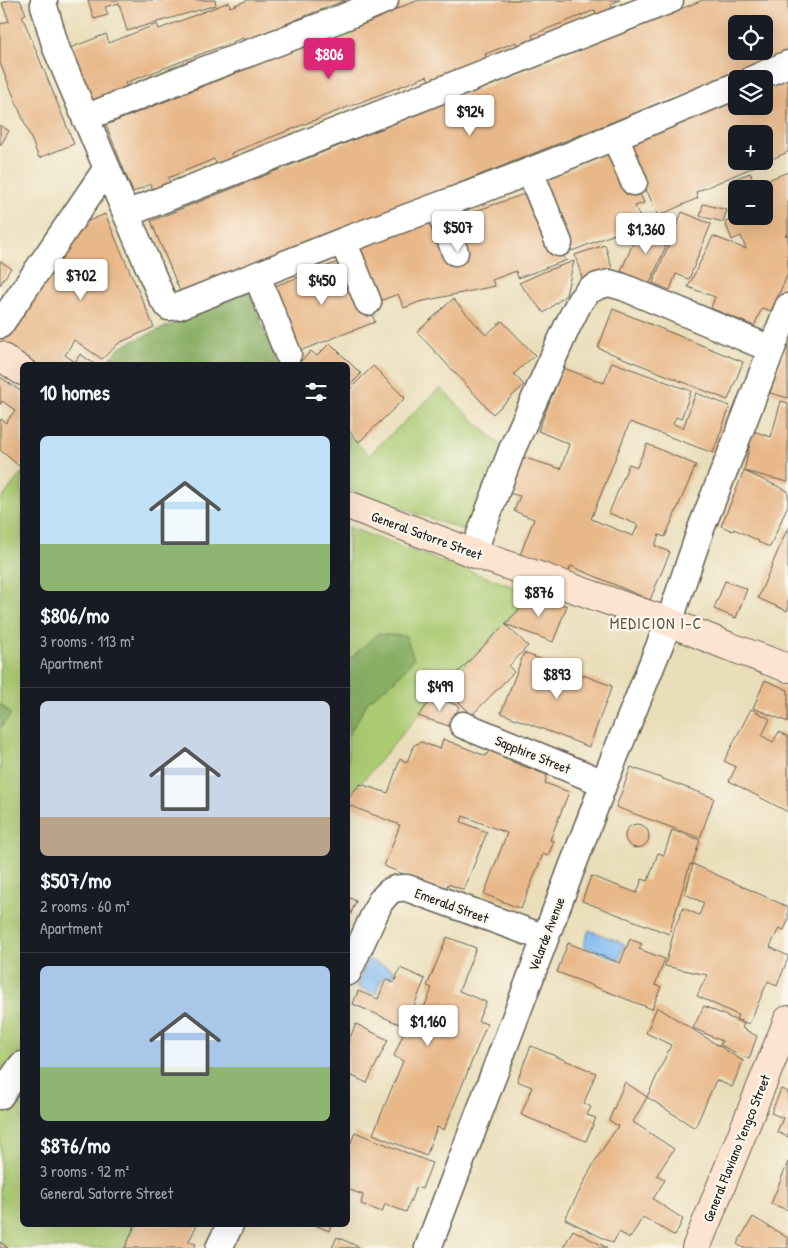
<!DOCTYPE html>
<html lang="en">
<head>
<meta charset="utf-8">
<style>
	:root { --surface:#171b24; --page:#242831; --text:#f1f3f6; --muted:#9ea1a6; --line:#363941; --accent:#db2777 }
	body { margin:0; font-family:"Patrick Hand",sans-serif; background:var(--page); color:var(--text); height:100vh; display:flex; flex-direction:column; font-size:19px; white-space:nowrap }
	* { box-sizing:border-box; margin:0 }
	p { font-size:16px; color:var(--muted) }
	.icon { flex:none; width:28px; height:28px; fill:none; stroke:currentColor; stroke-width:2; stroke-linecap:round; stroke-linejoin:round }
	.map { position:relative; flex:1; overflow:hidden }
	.details { position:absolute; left:20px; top:362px; width:330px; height:865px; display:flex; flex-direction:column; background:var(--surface); border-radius:8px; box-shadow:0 5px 20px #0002 }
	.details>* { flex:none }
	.controls { position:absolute; left:728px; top:15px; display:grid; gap:10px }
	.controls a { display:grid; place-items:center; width:45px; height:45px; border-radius:8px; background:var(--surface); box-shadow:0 5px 20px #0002; font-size:25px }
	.price { position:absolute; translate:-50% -42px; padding:0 11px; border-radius:5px; background:#fff; color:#222; font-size:16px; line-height:32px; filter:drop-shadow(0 1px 2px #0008) }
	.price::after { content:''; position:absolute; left:50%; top:30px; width:15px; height:11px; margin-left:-8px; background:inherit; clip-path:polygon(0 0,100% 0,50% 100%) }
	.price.active { background:var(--accent); color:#fff }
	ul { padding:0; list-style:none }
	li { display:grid; align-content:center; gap:10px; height:265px; padding:0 20px }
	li+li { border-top:1px solid var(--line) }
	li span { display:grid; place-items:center; height:155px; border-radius:8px; color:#555 }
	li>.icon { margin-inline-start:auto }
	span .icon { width:90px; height:90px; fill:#fffc; stroke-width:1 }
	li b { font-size:21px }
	h2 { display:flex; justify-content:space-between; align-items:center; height:60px; padding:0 20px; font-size:21px }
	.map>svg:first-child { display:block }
	.green { fill:#abca72; stroke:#647347 }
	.forest { fill:#88ae64; stroke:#526540 }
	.water { fill:#82baf2; stroke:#4f6b87 }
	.building { fill:#e8b889; fill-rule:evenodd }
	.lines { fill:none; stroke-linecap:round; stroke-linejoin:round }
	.street-casing { stroke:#646053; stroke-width:29 }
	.secondary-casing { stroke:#646053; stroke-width:30 }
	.street { stroke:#fff; stroke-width:26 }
	.secondary { stroke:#fde4d1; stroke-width:28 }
	.labels { text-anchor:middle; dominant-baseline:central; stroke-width:4.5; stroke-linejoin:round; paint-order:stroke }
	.street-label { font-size:14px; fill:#1c1c1c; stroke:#fbf7ec }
	.quarter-label { font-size:16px; letter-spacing:1px; fill:#635342; stroke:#fbf7ec }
</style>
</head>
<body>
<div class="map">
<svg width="788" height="1248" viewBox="0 0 788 1248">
	<rect width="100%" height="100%" fill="#fbf7ec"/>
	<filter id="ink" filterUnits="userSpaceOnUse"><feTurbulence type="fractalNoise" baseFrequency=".02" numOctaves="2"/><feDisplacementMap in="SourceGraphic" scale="10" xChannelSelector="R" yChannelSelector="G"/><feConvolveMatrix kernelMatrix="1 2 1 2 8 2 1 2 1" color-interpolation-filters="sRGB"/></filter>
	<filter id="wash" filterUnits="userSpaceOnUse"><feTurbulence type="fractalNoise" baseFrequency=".0096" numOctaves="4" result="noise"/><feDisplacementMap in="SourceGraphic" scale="20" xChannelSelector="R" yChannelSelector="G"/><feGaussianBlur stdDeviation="1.12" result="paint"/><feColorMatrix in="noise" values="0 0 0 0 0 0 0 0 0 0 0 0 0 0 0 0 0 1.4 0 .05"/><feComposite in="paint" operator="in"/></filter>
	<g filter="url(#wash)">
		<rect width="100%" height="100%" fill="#eadeba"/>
		<path class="green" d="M440,388L505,450L470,532L348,490V434L369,455Z
			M22,472V1225H135L125,1248H8L0,1242V728L11,714L0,704V501Z
			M348,527L390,543L534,594L434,697L348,798V736L369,700L396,679L377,634L348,661Z"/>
		<path class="forest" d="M250,291L276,362L279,365H105L121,346Z
			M377,634L406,636L414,659L396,679L369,700L348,736V661Z
			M0,704L11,714L0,728Z"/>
		<path class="water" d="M589,930L625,944L619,960L583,946Z
			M368,959L394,970L391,978L383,975L376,994L357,987Z"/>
		<g id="blocks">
			<path class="building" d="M10,0H20L26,14L22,16L74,144L39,158L0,63V24L9,21L2,3Z
				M88,0H215L216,5L127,31L119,3L105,7L108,15L94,19Z
				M248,0H345L261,34L244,41L243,38L125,83L127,87L90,101L70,48L106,34L109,43L157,24L159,29L229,2L230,7Z
				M419,0H620L611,4L614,12L598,19L595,10L532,35L536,45L520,52L516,42L485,54L488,62L431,85L427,76L231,153L233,159L217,165L214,159L168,178L171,184L153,192L151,184L133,192L106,125Z
				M703,0H788V52L181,294L151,221ZM736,24H764V51H736Z
				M788,73V152L696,192L698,198L658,216L626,143L736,96V106H764V84ZM736,134H764V161H736Z
				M0,125L9,131L0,146Z
				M612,152L637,186L644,203L635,206L642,223L572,251L543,181Z
				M788,172V234L785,235L788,236V274L771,311L762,308L754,326L711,308L715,297L688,287L713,236L746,249L741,236L732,240L725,222L740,216H764V189H736V199L729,181L750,173L755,185Z
				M527,193L545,243L567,260L518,278L516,271L492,280L495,286L419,302L404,308L398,294L377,302L359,253L364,243L425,220L453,219Z
				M703,204L727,210L723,222L700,216Z
				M682,212L711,224L689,279L676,274L670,290L653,283Z
				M105,214L154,327L119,343L102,359L74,340L65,355L75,362L80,354L96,365H39L1,343L70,229Z
				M649,227L670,236L650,284L621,271L637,234L645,237Z
				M605,245L612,268L582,278L575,255Z
				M0,261L11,268L0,285Z
				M341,261L369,305L375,322L297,352L272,287Z
				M574,261L566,295L544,313L519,283L546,271Z
				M453,299L486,335L502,321L535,355L514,374L524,385L493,414L417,332Z
				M613,309L743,362L728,400L598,348Z
				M330,343L361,374L348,387V365H297L311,351L317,356Z
				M788,344V398L770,393L784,353Z
				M612,362L691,391L681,419L676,417L673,424L683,428L696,393L730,406L713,453L630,422L591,519L633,536L638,525L609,513L629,464L637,467L647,444L696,465L665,537L659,535L655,546L670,552L650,600L571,566L568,574L520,555L534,519L514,511L520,496L508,493L519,456L561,469L569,444L538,431L563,368L604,383Z
				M373,366L405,398L359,442L348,430V391Z
				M0,377L22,392V462L19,466L0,450V420L1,419L6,423L15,410L2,401L0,405Z
				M781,401L788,403V482L744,471L788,491V505L770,547L758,542L759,541L734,529L733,531L721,526L744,471L753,431L771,437Z
				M788,527V610L787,611L758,598Z
				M725,581L747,589L736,618L714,609Z
				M534,594L567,606L553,642L505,624Z
				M505,624L528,646L509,666L514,672L472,715L444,687Z
				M524,653L612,686L589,747L501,713Z
				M765,680L788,690V722L753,708Z
				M434,697L459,706L452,727L418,716Z
				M751,709L770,719L762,736L773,742L779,732L788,737V812L729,781L736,767L724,761Z
				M443,739L486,756L490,748L504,753L502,758L547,775L545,783L569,792L550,840L554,841L548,856L543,854L521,909L484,894L507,833L463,816L461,822L487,832L464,890L448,884L445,891L384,866L400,825L348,805V798L360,784L388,793L400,759L407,762L414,745L421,742L440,749Z
				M631,767L714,798L700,838L616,807Z
				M625 836a12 12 0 1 1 24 0a12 12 0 1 1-24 0Z
				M672,830L700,840L692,865L690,864L669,934L582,901L591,876L637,893L642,879L648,881L658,853L664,855Z
				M693,864L788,907V921L784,930L779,928L770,947L788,956V958L777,986L768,981L749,1024L736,1019L738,1015L697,996L707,975L665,966L675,927L683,908L699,915L704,903L685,894Z
				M348,897L356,901L348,921Z
				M447,937L476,948L459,991L486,1002L478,1021L487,1024L444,1130L437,1127L426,1156L373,1134L403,1061L394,1056L406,1027L353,1004L358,991L378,999L386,979L394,983L400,968L425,979L412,1011L421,1015L432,988L427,986Z
				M630,939L642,944L639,949L665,959L655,985L661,987L652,1009L557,972L568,943L620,963Z
				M704,1006L744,1024L742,1028L757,1036L749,1059L720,1045L722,1041L693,1028Z
				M657,1007L743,1061L732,1087L716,1080L695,1128L647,1097L671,1045L646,1033Z
				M356,1024L388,1040L367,1083L348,1074V1042Z
				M531,1046L596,1073L584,1103L591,1107L587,1115L596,1118L586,1141L521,1115L532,1087L517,1081Z
				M625,1082L647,1097L633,1122L674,1149L657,1175L665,1180L653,1199L683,1219L675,1236L643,1217L630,1238L619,1232L613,1243L565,1219L595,1161L618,1126L609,1120Z
				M781,1089L788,1092V1137L777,1132L783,1118L771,1113Z
				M355,1132L432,1163L422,1189L416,1187L406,1212L385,1204L382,1212L361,1204L363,1195L348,1189V1141L351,1143Z
				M788,1162V1210L771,1204Z
				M753,1217L788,1238V1248H743L737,1244Z
				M135,1225H197L189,1241L196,1244L194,1248H125Z
				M315,1225H331L329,1231Z
				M573,1230L607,1248H563Z
				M337,1237L361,1248H332Z
				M0,1242L8,1248H0Z"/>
		</g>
	</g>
	<g filter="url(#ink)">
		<use href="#blocks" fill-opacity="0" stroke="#646053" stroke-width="1"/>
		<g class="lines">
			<defs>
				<path id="street" d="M44,0V6L56,48L162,298L169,307L179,306L343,241L484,189L573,154L736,86
					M753,79L788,64
					M85,118L199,72L342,18L385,0
					M615,137L634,182
					M530,171L559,243
					M438,206L455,252
					M126,214L670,0
					M343,241L368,302
					M257,276L288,354
					M0,325L107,168
					M473,553L513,447L567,327L580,301L588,291L598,286L609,283L623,287L771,349
					M463,725L604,783
					M348,972L380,902C389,891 392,887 407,888L545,938
					M0,1096L22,1065
					M219,1248L230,1225
					M428,1248L604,783L669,622L702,526L734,446L788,307"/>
				<path id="secondary" d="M0,356L22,371
					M348,505L473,553L669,622L728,646L788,668
					M696,1248L788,1020"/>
			</defs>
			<use href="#street" class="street-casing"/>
			<use href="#secondary" class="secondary-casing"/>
			<use href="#street" class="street"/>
			<use href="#secondary" class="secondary"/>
		</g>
	</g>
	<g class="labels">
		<g class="street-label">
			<text transform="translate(427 535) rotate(20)">General Satorre Street</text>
			<text transform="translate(533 754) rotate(22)">Sapphire Street</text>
			<text transform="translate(452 905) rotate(20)">Emerald Street</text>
			<text transform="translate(546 934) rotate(-69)">Velarde Avenue</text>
			<text transform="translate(736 1148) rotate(-68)">General Flaviano Yengco Street</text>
		</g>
		<g class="quarter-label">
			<text x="656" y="623">MEDICION I-C</text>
		</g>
	</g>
</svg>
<div class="controls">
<a><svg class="icon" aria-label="locate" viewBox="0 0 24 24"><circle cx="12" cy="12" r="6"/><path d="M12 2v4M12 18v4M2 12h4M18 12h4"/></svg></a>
<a><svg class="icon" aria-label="layers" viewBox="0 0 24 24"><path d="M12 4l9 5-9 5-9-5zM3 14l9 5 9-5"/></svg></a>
<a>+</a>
<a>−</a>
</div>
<b class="price active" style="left:329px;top:80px">$806</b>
<b class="price" style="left:470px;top:137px">$924</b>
<b class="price" style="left:458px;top:253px">$507</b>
<b class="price" style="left:646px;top:255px">$1,360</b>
<b class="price" style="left:81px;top:301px">$702</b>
<b class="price" style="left:322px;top:306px">$450</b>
<b class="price" style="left:539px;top:618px">$876</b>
<b class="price" style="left:557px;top:700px">$893</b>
<b class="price" style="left:440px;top:712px">$499</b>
<b class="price" style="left:428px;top:1047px">$1,160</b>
<section class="details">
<h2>10 homes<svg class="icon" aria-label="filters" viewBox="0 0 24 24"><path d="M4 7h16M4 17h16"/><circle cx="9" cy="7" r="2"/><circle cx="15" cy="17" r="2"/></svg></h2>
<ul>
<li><span style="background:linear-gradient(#bfe0f5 70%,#8fb573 0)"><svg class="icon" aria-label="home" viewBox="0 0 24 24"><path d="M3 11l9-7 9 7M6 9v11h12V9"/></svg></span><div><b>$806/mo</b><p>3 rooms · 113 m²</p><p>Apartment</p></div></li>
<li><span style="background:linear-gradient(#c9d6e8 75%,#b9a48a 0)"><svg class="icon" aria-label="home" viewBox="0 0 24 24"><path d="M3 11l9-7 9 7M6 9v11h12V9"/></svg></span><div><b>$507/mo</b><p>2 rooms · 60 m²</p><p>Apartment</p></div></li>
<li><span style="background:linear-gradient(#a9c7e8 65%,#8fb573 0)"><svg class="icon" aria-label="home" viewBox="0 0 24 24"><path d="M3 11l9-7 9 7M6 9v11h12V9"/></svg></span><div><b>$876/mo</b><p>3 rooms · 92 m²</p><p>General Satorre Street</p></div></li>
</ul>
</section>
</div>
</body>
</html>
